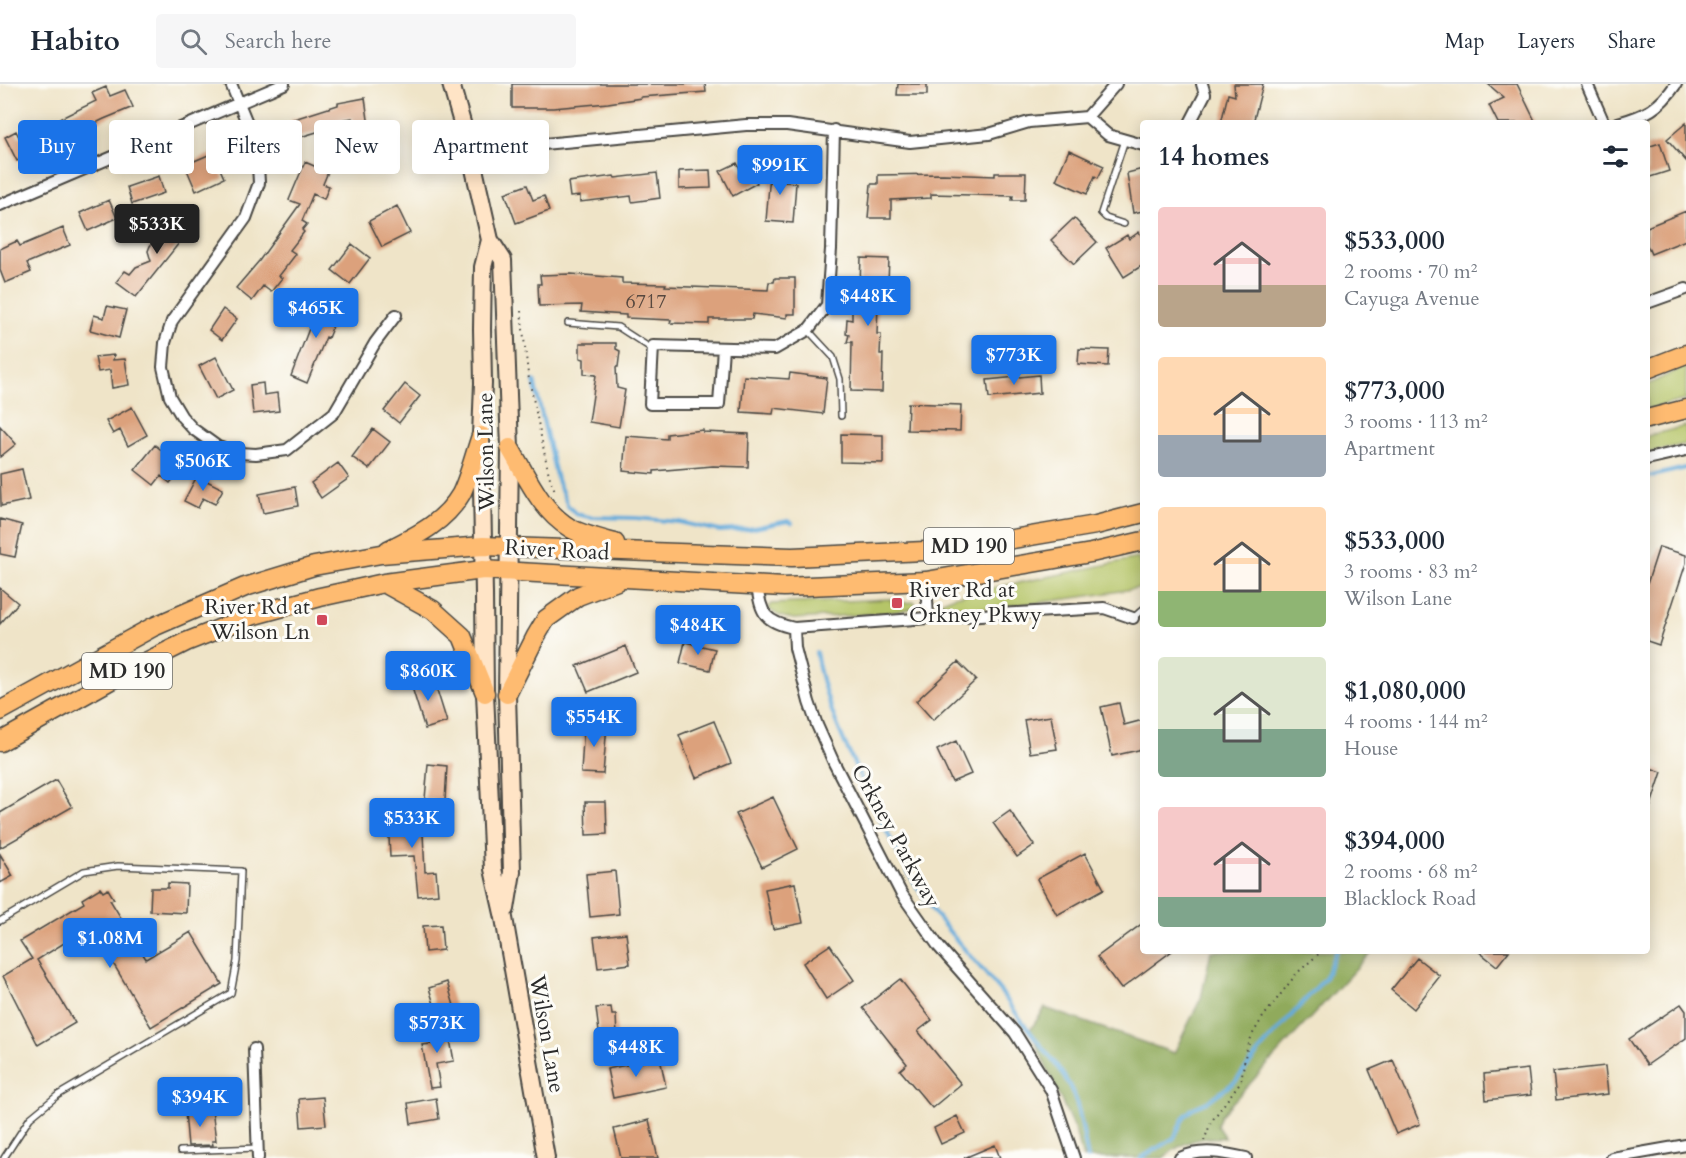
<!DOCTYPE html>
<html lang="en">
<head>
<meta charset="utf-8">
<style>
	:root { --surface:#fff; --page:#f6f6f7; --text:#1f2937; --muted:#747a83; --line:#e0e1e3; --accent:#1a73e8 }
	body { margin:0; font-family:Cardo,serif; background:var(--page); color:var(--text); height:100vh; display:flex; flex-direction:column; font-size:22px; white-space:nowrap }
	* { box-sizing:border-box; margin:0 }
	p { font-size:20px; color:var(--muted) }
	.icon { flex:none; width:33px; height:33px; fill:none; stroke:currentColor; stroke-width:2; stroke-linecap:round; stroke-linejoin:round }
	.map { position:relative; flex:1; overflow:hidden }
	.side { position:absolute; left:1140px; top:36px; width:510px; height:834px; display:flex; flex-direction:column; background:var(--surface); border-radius:6px; box-shadow:0 3px 15px #0003 }
	.side>* { flex:none }
	.hud { position:absolute; left:18px; top:36px; width:570px; height:54px; display:flex; gap:12px }
	.price { position:absolute; translate:-50% -51px; padding:0 14px; border-radius:6px; background:var(--accent); color:#fff; font-size:20px; line-height:39px; filter:drop-shadow(0 2px 3px #0008) }
	.price::after { content:''; position:absolute; left:50%; top:36px; width:18px; height:14px; margin-left:-9px; background:inherit; clip-path:polygon(0 0,100% 0,50% 100%) }
	.price.on { background:#222; color:#fff }
	ul { padding:0; list-style:none }
	li { display:flex; align-items:center; gap:18px; height:150px; padding:0 18px }
	li span { display:grid; place-items:center; flex:none; width:168px; height:120px; border-radius:6px; color:#555 }
	li>.icon { margin-inline-start:auto }
	span .icon { width:72px; height:72px; fill:#fffc; stroke-width:1 }
	li b { font-size:26px }
	h2 { display:flex; justify-content:space-between; align-items:center; height:72px; padding:0 18px; font-size:26px }
	.tag { padding:0 21px; border-radius:6px; background:var(--surface); box-shadow:0 3px 15px #0003; font-size:21px; line-height:54px }
	.tag.on { background:var(--accent); color:#fff }
	header { display:flex; align-items:center; gap:36px; box-sizing:border-box; height:84px; padding:0 30px; background:var(--surface); border-bottom:2px solid var(--line) }
	header strong { font-size:28px }
	nav { display:flex; gap:33px; margin-inline-start:auto; font-size:21px }
	.search { width:420px; height:54px; background:var(--page); display:flex; align-items:center; gap:15px; box-sizing:border-box; padding:0 21px; border-radius:6px; color:var(--muted); font-size:22px }
	.map>svg:first-child { display:block }
	.green { fill:#b5c568; stroke:#70784a; stroke-width:1.5 }
	.forest { fill:#90aa5c; stroke:#5e6a44; stroke-width:1.5 }
	.lines { fill:none; stroke-linecap:round; stroke-linejoin:round }
	.stream { stroke:#64abdb; stroke-width:4 }
	.building { fill:#dca17b }
	.service-casing { stroke:#484743; stroke-width:8 }
	.minor-casing { stroke:#484743; stroke-width:14 }
	.secondary-casing { stroke:#484743; stroke-width:20 }
	.primary-casing { stroke:#484743; stroke-width:21 }
	.path { stroke:#484743; stroke-width:2; stroke-dasharray:1.5 4.5; stroke-linecap:butt }
	.service { stroke:#fff; stroke-width:5 }
	.minor { stroke:#fff; stroke-width:10 }
	.secondary { stroke:#ffe4c6; stroke-width:16 }
	.primary { stroke:#febb71; stroke-width:18 }
	.poi-dot { fill:#d1495b; stroke:#fdfcf7; stroke-width:2 }
	.labels { text-anchor:middle; dominant-baseline:central; stroke-width:6; stroke-linejoin:round; paint-order:stroke }
	.number-label { font-size:20px; fill:#57483f }
	.shield { fill:#fdfcf7; stroke:#6a6a68; stroke-width:1.5 }
	.shield-label { font-size:21px; font-weight:bold; fill:#2b2b2b }
	.street-label { font-size:22px; fill:#2b2b2b; stroke:#fdfcf7 }
	.poi-label { font-size:22px; fill:#2b2b2b; stroke:#fdfcf7; text-anchor:start }
</style>
</head>
<body>
<header>
<strong>Habito</strong>
<div class="search"><svg class="icon" aria-label="search" viewBox="0 0 24 24"><circle cx="10" cy="10" r="6"/><path d="M15 15l6 6"/></svg>Search here</div>
<nav><a>Map</a><a>Layers</a><a>Share</a></nav>
</header>
<div class="map">
<svg width="1686" height="1074" viewBox="0 0 1686 1074">
	<rect width="100%" height="100%" fill="#fdfcf7"/>
	<filter id="ink" filterUnits="userSpaceOnUse"><feTurbulence type="fractalNoise" baseFrequency=".0167" numOctaves="2"/><feDisplacementMap in="SourceGraphic" scale="12" xChannelSelector="R" yChannelSelector="G"/><feConvolveMatrix kernelMatrix="1 2 1 2 8 2 1 2 1" color-interpolation-filters="sRGB"/></filter>
	<filter id="wash" filterUnits="userSpaceOnUse"><feTurbulence type="fractalNoise" baseFrequency=".008" numOctaves="4" result="noise"/><feDisplacementMap in="SourceGraphic" scale="24" xChannelSelector="R" yChannelSelector="G"/><feGaussianBlur stdDeviation="1.35" result="paint"/><feColorMatrix in="noise" values="0 0 0 0 0 0 0 0 0 0 0 0 0 0 0 0 0 1.4 0 .05"/><feComposite in="paint" operator="in"/></filter>
	<g filter="url(#wash)">
		<rect width="100%" height="100%" fill="#efe4c8"/>
		<path class="green" d="M1686,282V316L1647,325V301Z
			M1686,342V360L1647,369V352Z
			M1138,474L1143,489V503C1078,515 1013,522 947,528L942,527L939,523L942,517L955,512Z
			M891,515L892,520L915,518V524L888,529L794,535C784,534 775,531 768,524L771,520Z"/>
		<path class="forest" d="M1211,867H1372L1221,1031L1217,1042L1225,1054C1199,1053 1183,1057 1163,1074H1083L1075,1047L1030,946L1045,924L1174,969L1201,914Z"/>
		<g class="lines">
			<path class="stream" d="M534,297L557,396L568,422L576,430L589,433L636,434L679,438L720,447L749,445L788,437L792,439
				M1647,393L1686,384
				M816,568C824,619 848,667 870,713C890,755 911,798 939,835C959,860 981,883 1001,908C1010,920 1018,933 1028,945C1044,966 1064,987 1074,1012C1082,1032 1083,1053 1088,1074
				M1141,1074L1174,1054L1184,1033L1193,1024L1207,1018L1236,997L1262,964L1325,894L1336,867"/>
		</g>
		<g id="blocks">
			<path class="building" d="M512,0H705L706,8L641,13V14L608,19L553,24H512Z
				M898,0H927V11H897Z
				M1234,0H1263L1253,39H1221L1228,10L1235,12Z
				M1488,0H1517L1536,39H1498L1489,21L1504,14Z
				M106,3L110,12L125,6L133,23L104,35L17,77L5,53L16,47L19,53L36,45L37,46L96,17L92,9Z
				M365,14L370,50L354,53L352,34L328,38L330,44L297,54L291,36L338,21V19Z
				M1686,39V77L1667,55Z
				M1660,59L1669,87L1647,94V63Z
				M1069,66L1104,82L1098,94L1095,92L1087,110L1056,96Z
				M213,69L224,94L196,107L185,81Z
				M305,78L328,88L323,100L329,102L324,115L313,110L302,137L307,140L302,146L304,148L290,166L296,170L279,192L282,194L271,208L263,202L252,217L236,204L259,177L300,120L289,116Z
				M771,78L786,79L785,98L796,99L793,139L766,137Z
				M737,79L742,88L750,84L757,99L733,112L720,87Z
				M1143,85V127L1133,129L1127,89Z
				M710,86L711,104L679,105V87Z
				M657,89L660,114L632,118L631,112L580,118V112L570,113L568,98L614,92L615,94Z
				M995,89H1026L1025,116H1012L1013,112L931,110V114L891,116V134H868L871,100H878V91L943,90L995,92Z
				M159,92L164,109L132,120L127,103Z
				M527,101L533,116L544,112L549,127L516,139L505,109Z
				M109,116L117,134L88,147L80,129Z
				M397,122L410,149L382,163L369,137Z
				M184,127L195,136L185,147L187,149L136,213L116,198L125,187L130,190L136,183L151,177L148,167L150,162L171,136L173,138Z
				M1686,127V156L1651,170L1647,161V143Z
				M1074,134L1097,158L1074,180L1051,156Z
				M63,144L70,161L27,179L31,188L5,199L0,186V165L17,157L20,162Z
				M1139,148L1143,155V181L1124,193L1106,164L1127,151L1129,155Z
				M352,160L370,174L350,200L332,186Z
				M861,174L889,175L887,220H878L877,250H881L880,270H883L882,308L851,307L852,258H847L849,251L846,250L847,235L852,236V224H859Z
				M571,190L622,194V199L666,200L665,202L768,206L769,198H774L775,194H795V230H787V234L753,230L752,235H709V240L670,239L671,236L626,234V231L581,228L582,221L539,222L538,200H541L540,191Z
				M321,213L341,221L328,254L326,253L307,299L291,292Z
				M107,222L126,226L119,254L90,246L94,231L104,234Z
				M223,225L237,235L222,256L209,246Z
				M580,259H616V265L620,267L618,283H616L617,304L625,306L619,343L589,338L596,291L584,290V275L580,274Z
				M1079,265L1109,266L1108,282L1078,280Z
				M114,271L113,276L125,275L129,301L112,304L110,286L98,288L95,273Z
				M216,273L233,306L216,315L199,282Z
				M790,289L827,294L823,330L774,324L773,330L741,328L744,292L789,295Z
				M1039,291L1040,309L989,314L987,296Z
				M263,299L264,311L277,309L279,327L253,330L250,301Z
				M405,300L420,312L399,339L384,327Z
				M908,319L961,321L960,347L907,346Z
				M132,323L147,351L128,362L120,346L113,350L106,337Z
				M0,342L16,360L0,373Z
				M373,345L390,358L369,385L352,373Z
				M703,346V348L749,350L748,383L713,382L654,387V390L623,387L626,352L667,355V350Z
				M841,350L883,351V379L841,378Z
				M155,361L183,383L170,399L161,392L154,401L135,386Z
				M338,379L349,394L321,414L311,399Z
				M22,385L29,416L1,422L0,390Z
				M197,392L223,405L215,420L203,414L198,424L184,417Z
				M295,403L298,422L263,429L259,410Z
				M0,435L22,441L15,473L0,470Z
				M1659,463L1686,471V479L1659,561L1647,557V500Z
				M0,504L18,519L0,540Z
				M685,558L715,565L710,586L680,579Z
				M626,562L636,588L588,608L577,582Z
				M958,578L976,596L933,636L916,617Z
				M432,590L447,638L425,645L410,597Z
				M1119,619L1124,641L1143,636V665L1112,672L1101,623Z
				M1051,632L1057,665L1030,669L1024,636Z
				M714,637L731,679L696,694L679,651Z
				M584,639L607,640L603,690L581,689Z
				M956,657L971,690L952,698L937,666Z
				M428,680L447,682L445,717L425,715Z
				M1647,683L1662,688L1649,727L1647,726Z
				M56,696L72,723L0,764V729Z
				M773,713L798,765L762,783L736,730Z
				M585,718H606L607,750L586,751Z
				M1010,727L1034,761L1017,773L993,739Z
				M422,731L425,788L436,787L438,810L418,812L414,772L390,773L388,733Z
				M1085,769L1104,805L1057,831L1037,795Z
				M0,770L13,792L0,799Z
				M615,787L619,830L590,833L586,790Z
				M168,799L187,800L186,829L150,827L151,804H168Z
				M795,799L803,839L773,845L765,805Z
				M100,804L103,808L108,805L114,815L110,816L146,875L191,848L222,900L151,943L91,842L37,876L75,939L38,961L3,892L32,875L20,857L84,819L82,815Z
				M1143,839V867H1172L1121,905L1097,873Z
				M441,841L443,866L425,868L423,842Z
				M626,849L630,880L598,884L594,853Z
				M830,861L854,896L826,915L803,879Z
				M1478,867H1509L1497,882Z
				M1417,874L1440,892L1414,925L1391,906Z
				M900,895L932,936L918,947L961,1000L932,1024L900,986L907,980L863,924Z
				M447,898L455,925L437,930L429,904Z
				M1681,920L1686,927V954L1647,981L1629,955Z
				M611,923L612,931H616L617,953L602,954L601,948H599L596,924Z
				M448,945L454,977L436,980L440,1003L430,1004L422,961L431,960L428,948Z
				M660,974L666,1003L613,1014L607,985Z
				M1393,976L1420,1040L1396,1050L1369,986Z
				M1605,982L1608,1010L1556,1016L1553,988Z
				M1528,985L1531,1011L1486,1016L1484,990Z
				M323,1013L326,1041L301,1043L299,1015Z
				M436,1014L439,1035L411,1040L408,1019Z
				M212,1025L216,1057H212L213,1061L188,1062L185,1028Z
				M957,1032L965,1049L941,1060L934,1044Z
				M649,1036L658,1074H621L614,1045Z
				M995,1061L1000,1074H964Z"/>
		</g>
	</g>
	<g filter="url(#ink)">
		<use href="#blocks" fill-opacity="0" stroke="#484743" stroke-width="1.5"/>
		<g class="lines">
			<defs>
				<path id="service" d="M1124,140L1106,134L1101,129L1125,56
					M568,239L618,243L652,265
					M808,246L833,273L840,295L841,332
					M1133,534L1143,525
					M0,837L84,787L118,782L241,787L237,877L231,909L58,1011L30,1034L4,1074
					M180,1067L258,1064"/>
				<path id="minor" d="M231,0L257,63L259,99L246,134L172,237L165,259L163,283L170,313L182,333L193,345L218,363L239,369L256,370L287,366L334,329L375,259L396,231
					M1587,0L1604,39
					M1087,33L1108,51L1143,61
					M1190,39L1205,10L1202,0
					M1618,39C1646,31 1659,25 1676,0
					M470,67L746,41H787L910,58L989,50L1029,38L1087,33L1116,0
					M0,121L284,0
					M1647,219L1686,205
					M723,264L719,320H650L653,262L775,265L808,246L827,221L831,165L834,46
					M1647,375L1686,366
					M926,497L928,534
					M757,502C761,530 765,538 794,544L928,534L1104,524L1133,534
					M794,544L795,564L809,618L817,641L834,679L901,809L939,863L1015,949L1051,1006L1074,1074
					M254,965L258,1074
					M1180,1074C1201,1064 1224,1069 1246,1074
					M1612,1074L1686,1061"/>
				<path id="secondary" d="M451,0L470,67L490,156L503,176L510,364L507,610L512,788L506,825
					M490,156L483,183L482,245L483,299L481,352L484,510L485,609L493,785L504,834L546,1074"/>
				<path id="primary" d="M1647,285L1686,270
					M1647,335L1686,325
					M510,364C526,391 541,427 570,444C583,451 600,455 615,459
					M388,466C416,452 445,438 461,410C469,394 475,369 481,352
					M384,499L433,526L462,552L485,609
					M507,610L536,552L546,535L578,512L617,497
					M0,627L153,543L245,503L314,482L381,470L483,462L792,473L947,466L1096,441L1143,429
					M0,658L118,592L186,558L254,531L320,513L384,499L483,486L784,503L926,497L1091,469L1143,457"/>
			</defs>
			<use href="#service" class="service-casing"/>
			<use href="#minor" class="minor-casing"/>
			<use href="#secondary" class="secondary-casing"/>
			<use href="#primary" class="primary-casing"/>
			<path class="path" d="M521,227L528,290L549,391L555,407
				M1204,1057L1211,1038L1241,997L1246,968L1252,951L1263,933L1297,889L1322,867"/>
			<use href="#service" class="service"/>
			<use href="#minor" class="minor"/>
			<use href="#secondary" class="secondary"/>
			<use href="#primary" class="primary"/>
		</g>
	</g>
	<g class="poi-dot">
		<rect x="891" y="513" width="12" height="12" rx="3"/>
		<rect x="316" y="530" width="12" height="12" rx="3"/>
	</g>
	<g class="labels">
		<g class="number-label">
			<text x="646" y="217">6717</text>
		</g>
		<g class="shield">
			<rect x="924" y="444" width="90" height="36" rx="4.5"/>
			<rect x="82" y="569" width="90" height="36" rx="4.5"/>
		</g>
		<g class="shield-label">
			<text x="969" y="462">MD 190</text>
			<text x="127" y="587">MD 190</text>
		</g>
		<g class="street-label">
			<text transform="translate(486 368) rotate(-91)">Wilson Lane</text>
			<text transform="translate(557 466) rotate(3)">River Road</text>
			<text transform="translate(896 752) rotate(61)">Orkney Parkway</text>
			<text transform="translate(547 950) rotate(80)">Wilson Lane</text>
		</g>
		<g class="poi-label">
			<text x="909" y="506">River Rd at<tspan x="909" dy="25">Orkney Pkwy</tspan></text>
			<text x="310" y="523" text-anchor="end">River Rd at<tspan x="310" dy="25">Wilson Ln</tspan></text>
		</g>
	</g>
</svg>
<b class="price" style="left:780px;top:112px">$991K</b>
<b class="price on" style="left:157px;top:171px">$533K</b>
<b class="price" style="left:868px;top:243px">$448K</b>
<b class="price" style="left:316px;top:255px">$465K</b>
<b class="price" style="left:1014px;top:302px">$773K</b>
<b class="price" style="left:203px;top:408px">$506K</b>
<b class="price" style="left:698px;top:572px">$484K</b>
<b class="price" style="left:428px;top:618px">$860K</b>
<b class="price" style="left:594px;top:664px">$554K</b>
<b class="price" style="left:412px;top:765px">$533K</b>
<b class="price" style="left:110px;top:885px">$1.08M</b>
<b class="price" style="left:437px;top:970px">$573K</b>
<b class="price" style="left:636px;top:994px">$448K</b>
<b class="price" style="left:200px;top:1044px">$394K</b>
<div class="hud">
<a class="tag on">Buy</a>
<a class="tag">Rent</a>
<a class="tag">Filters</a>
<a class="tag">New</a>
<a class="tag">Apartment</a>
</div>
<section class="side">
<h2>14 homes<svg class="icon" aria-label="filters" viewBox="0 0 24 24"><path d="M4 7h16M4 17h16"/><circle cx="9" cy="7" r="2"/><circle cx="15" cy="17" r="2"/></svg></h2>
<ul>
<li><span style="background:linear-gradient(#f6c9c9 65%,#b9a48a 0)"><svg class="icon" aria-label="home" viewBox="0 0 24 24"><path d="M3 11l9-7 9 7M6 9v11h12V9"/></svg></span><div><b>$533,000</b><p>2 rooms · 70 m²</p><p>Cayuga Avenue</p></div></li>
<li><span style="background:linear-gradient(#ffd9b3 65%,#9aa5b1 0)"><svg class="icon" aria-label="home" viewBox="0 0 24 24"><path d="M3 11l9-7 9 7M6 9v11h12V9"/></svg></span><div><b>$773,000</b><p>3 rooms · 113 m²</p><p>Apartment</p></div></li>
<li><span style="background:linear-gradient(#ffd9b3 70%,#8fb573 0)"><svg class="icon" aria-label="home" viewBox="0 0 24 24"><path d="M3 11l9-7 9 7M6 9v11h12V9"/></svg></span><div><b>$533,000</b><p>3 rooms · 83 m²</p><p>Wilson Lane</p></div></li>
<li><span style="background:linear-gradient(#dfe7d0 60%,#7fa58c 0)"><svg class="icon" aria-label="home" viewBox="0 0 24 24"><path d="M3 11l9-7 9 7M6 9v11h12V9"/></svg></span><div><b>$1,080,000</b><p>4 rooms · 144 m²</p><p>House</p></div></li>
<li><span style="background:linear-gradient(#f6c9c9 75%,#7fa58c 0)"><svg class="icon" aria-label="home" viewBox="0 0 24 24"><path d="M3 11l9-7 9 7M6 9v11h12V9"/></svg></span><div><b>$394,000</b><p>2 rooms · 68 m²</p><p>Blacklock Road</p></div></li>
</ul>
</section>
</div>
</body>
</html>
